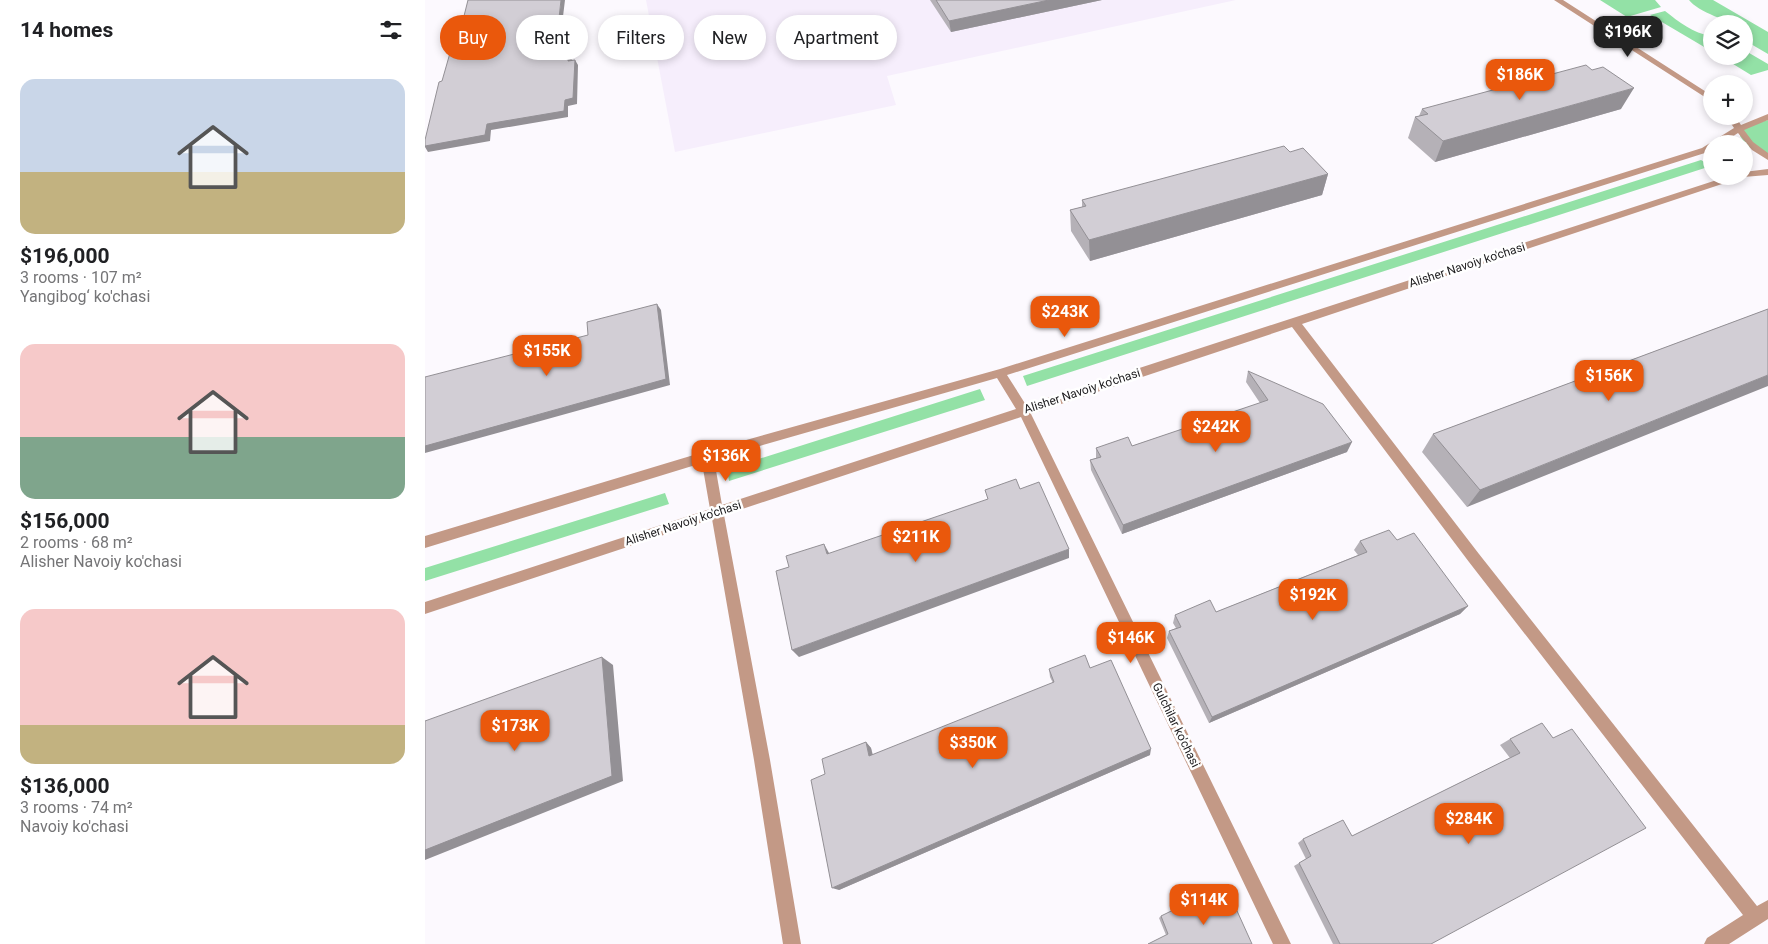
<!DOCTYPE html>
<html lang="en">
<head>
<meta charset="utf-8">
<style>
	:root { --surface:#fff; --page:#f6f6f6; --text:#202124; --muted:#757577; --accent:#ea580c }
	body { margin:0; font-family:Roboto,sans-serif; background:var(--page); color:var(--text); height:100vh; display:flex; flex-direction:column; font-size:19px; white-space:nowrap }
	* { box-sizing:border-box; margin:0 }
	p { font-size:16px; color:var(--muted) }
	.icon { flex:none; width:28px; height:28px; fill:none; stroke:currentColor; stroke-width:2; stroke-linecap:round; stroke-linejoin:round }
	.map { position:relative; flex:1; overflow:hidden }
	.sheet { display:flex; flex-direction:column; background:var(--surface); width:425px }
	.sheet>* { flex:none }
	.hud { position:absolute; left:15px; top:15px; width:475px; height:45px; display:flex; gap:10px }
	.controls { position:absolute; left:1278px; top:15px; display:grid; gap:10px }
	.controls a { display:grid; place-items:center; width:50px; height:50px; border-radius:50%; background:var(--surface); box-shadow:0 2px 8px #0003; font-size:25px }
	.price { position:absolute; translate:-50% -42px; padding:0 11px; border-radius:10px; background:var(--accent); color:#fff; font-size:16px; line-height:32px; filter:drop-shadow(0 1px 2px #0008) }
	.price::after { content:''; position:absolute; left:50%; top:30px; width:15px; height:11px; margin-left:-8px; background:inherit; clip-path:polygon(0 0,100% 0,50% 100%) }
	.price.selected { background:#222; color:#fff }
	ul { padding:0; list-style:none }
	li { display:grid; align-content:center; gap:10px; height:265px; padding:0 20px }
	li span { display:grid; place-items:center; height:155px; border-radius:15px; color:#555 }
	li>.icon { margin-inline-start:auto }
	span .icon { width:90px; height:90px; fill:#fffc; stroke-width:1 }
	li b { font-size:21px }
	h2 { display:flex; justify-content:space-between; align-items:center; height:60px; padding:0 20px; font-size:21px }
	.chip { padding:0 18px; border-radius:22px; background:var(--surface); box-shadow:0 2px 8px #0003; font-size:18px; line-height:45px }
	.chip.selected { background:var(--accent); color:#fff }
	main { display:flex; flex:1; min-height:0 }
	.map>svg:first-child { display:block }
	.built { fill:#f6eefc }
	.green { fill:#93e1a6 }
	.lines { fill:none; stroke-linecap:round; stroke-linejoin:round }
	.minor { fill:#c39986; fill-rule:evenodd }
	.wall { fill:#b5b1b7 }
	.shaded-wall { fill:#939095 }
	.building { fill:#d2ced5; stroke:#939095 }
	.labels { text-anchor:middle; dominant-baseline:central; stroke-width:5; stroke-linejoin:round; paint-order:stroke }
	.street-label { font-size:12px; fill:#1c1b1d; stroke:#fff }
</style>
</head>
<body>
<main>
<section class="sheet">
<h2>14 homes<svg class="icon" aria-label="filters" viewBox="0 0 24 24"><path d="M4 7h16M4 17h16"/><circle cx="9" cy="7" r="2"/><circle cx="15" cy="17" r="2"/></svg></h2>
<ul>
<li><span style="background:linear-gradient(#c9d6e8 60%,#c2b280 0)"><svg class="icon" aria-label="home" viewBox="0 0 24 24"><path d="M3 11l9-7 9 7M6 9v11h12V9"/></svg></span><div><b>$196,000</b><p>3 rooms · 107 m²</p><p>Yangibog‘ ko'chasi</p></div></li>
<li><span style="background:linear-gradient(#f6c9c9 60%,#7fa58c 0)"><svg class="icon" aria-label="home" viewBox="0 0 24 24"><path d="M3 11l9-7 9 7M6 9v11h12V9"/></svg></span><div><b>$156,000</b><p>2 rooms · 68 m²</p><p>Alisher Navoiy ko'chasi</p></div></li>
<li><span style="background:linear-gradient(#f6c9c9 75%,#c2b280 0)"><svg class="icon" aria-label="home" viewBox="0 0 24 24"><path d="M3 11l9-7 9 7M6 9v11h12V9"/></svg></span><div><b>$136,000</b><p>3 rooms · 74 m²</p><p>Navoiy ko'chasi</p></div></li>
</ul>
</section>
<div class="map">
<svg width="1343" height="944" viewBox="0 0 1343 944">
	<rect width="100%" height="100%" fill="#fcf9fe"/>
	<path class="built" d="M221,0H811L462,76L471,105L250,152Z"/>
	<path class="green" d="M1175,0H1230L1236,7L1202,17Z
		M1264,0H1288L1343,32V54L1319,40V24C1306,24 1272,11 1264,0Z
		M1240,11C1254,22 1268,33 1286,36V51L1225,15Z
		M1319,50L1343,64V70L1326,75L1295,56H1319Z
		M1343,120V158L1322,146L1315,136L1318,127Z
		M1276,160L1286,166L602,386L598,376Z
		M555,389L560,400L304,481L302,469Z
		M240,493L244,504L0,581V568Z"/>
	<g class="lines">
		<path class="minor" d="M1129,0H1138L1286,95V101Z
			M1343,114V120L1319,130L1328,142L1343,153V160L1327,150L1313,133L1296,144H1286V150L1283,152L582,375L601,405L1304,176H1319V172L1343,169V175L1318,177L877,324L1054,554L1332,906L1343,900V919L1304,944H1279L1282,938L1318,915L1044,562L867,327L606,414L866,944H848L596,417L299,515L345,760L376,944H358L329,760L287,519L0,614V602L285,509L277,463L0,548V536L282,451L575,369L1277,148L1309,128L1301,116H1310L1316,125ZM572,378L591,409L297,505L289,459Z"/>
	</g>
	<path class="wall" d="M505,0H677L526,32Z
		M997,109H1196L1010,162L983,138L990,117L994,116Z
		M865,152L903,174L897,195L665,261L646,231L645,210L657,207V200Z
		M1343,309L1042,507L997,452L1008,434Z
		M823,371L922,452L697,534L666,470L665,460L671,458V448L707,446L835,403L821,382Z
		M972,540L1043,606L1035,614L784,723L742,638L744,631L751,628L748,623L750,615L791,612L933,555L929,550L935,541Z
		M665,668L725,755L414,890L400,774L441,742L446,748L448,755L628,683L625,677L624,669Z
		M1117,723L1006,944H908L869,866L881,859L873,843L878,839L927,836L1085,758L1075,745L1085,739Z
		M784,914L741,935L734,918L736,916Z"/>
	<path class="shaded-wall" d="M136,0H140L135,41L132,36Z
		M624,0H677L526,32L524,21Z
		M145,34L148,39L146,67L143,61Z
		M150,60L153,65L152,104L143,106V117L66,130L65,141L3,152L0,147V146L62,124L140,100Z
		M1209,88L1196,109L1010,162L1018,141Z
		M903,174L897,195L665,261L664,240Z
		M232,304L236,310L245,385L0,453V446Z
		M1343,375V386L1042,507L1055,490Z
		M927,442L922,452L697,534L698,525Z
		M399,544L404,553L407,563L402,554Z
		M644,549V558L374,657L367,650Z
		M1043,606L1035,614L784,723L787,717Z
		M177,657L188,665L198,781L0,860V850Z
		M441,742L446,748L449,762L444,756Z
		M726,749L725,755L414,890L407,888Z"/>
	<path class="building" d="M43,0H136L132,36L145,34L143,61L150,60L148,98L140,100L139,111L62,124L60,135L0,146V140L14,82L17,81L25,53L30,52Z
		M511,0H624L524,21Z
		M1161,65L1167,70L1178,67L1209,88L1018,141L990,117L1003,114L997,109Z
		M859,146L865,152L878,148L903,174L664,240L645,210L661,206L657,200Z
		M232,304L241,379L0,446V377L163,335L162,322Z
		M1343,309V375L1055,490L1008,434Z
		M823,371L898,404L927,442L698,525L665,460L676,457L671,448L703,437L707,446L843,400Z
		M591,479L595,489L614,482L644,549L367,650L351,571L364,567L361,556L399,544L402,554L563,499L560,490Z
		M964,530L972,540L989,533L1043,606L787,717L744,631L756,627L750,615L785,600L791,612L942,552L935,541Z
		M660,655L665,668L686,660L726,749L407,888L386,780L400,774L397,759L441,742L444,756L629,682L624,669Z
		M177,657L187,776L0,850V721Z
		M1117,723L1128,738L1147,729L1221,828L1006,944H915L874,863L886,856L878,839L918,820L927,836L1095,753L1085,739Z
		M777,896L784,914L808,902L827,944H723L743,934L736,916Z"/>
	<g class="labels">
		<g class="street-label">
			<text transform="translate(1042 265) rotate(-18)">Alisher Navoiy ko'chasi</text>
			<text transform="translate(657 391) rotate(-18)">Alisher Navoiy ko'chasi</text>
			<text transform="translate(258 523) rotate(-18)">Alisher Navoiy ko'chasi</text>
			<text transform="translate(751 725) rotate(64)">Gulchilar ko'chasi</text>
		</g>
	</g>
</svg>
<div class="controls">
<a><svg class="icon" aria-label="layers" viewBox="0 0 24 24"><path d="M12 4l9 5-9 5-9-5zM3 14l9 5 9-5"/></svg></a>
<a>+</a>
<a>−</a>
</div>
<b class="price selected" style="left:1203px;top:58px">$196K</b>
<b class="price" style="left:1095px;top:101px">$186K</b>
<b class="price" style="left:640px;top:338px">$243K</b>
<b class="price" style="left:122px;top:377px">$155K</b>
<b class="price" style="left:1184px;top:402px">$156K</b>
<b class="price" style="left:791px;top:453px">$242K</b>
<b class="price" style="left:301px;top:482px">$136K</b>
<b class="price" style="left:491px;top:563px">$211K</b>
<b class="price" style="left:888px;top:621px">$192K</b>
<b class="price" style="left:706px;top:664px">$146K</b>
<b class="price" style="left:90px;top:752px">$173K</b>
<b class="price" style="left:548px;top:769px">$350K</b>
<b class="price" style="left:1044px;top:845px">$284K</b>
<b class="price" style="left:779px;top:926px">$114K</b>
<div class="hud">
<a class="chip selected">Buy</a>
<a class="chip">Rent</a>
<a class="chip">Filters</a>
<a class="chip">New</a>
<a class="chip">Apartment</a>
</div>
</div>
</main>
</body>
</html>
